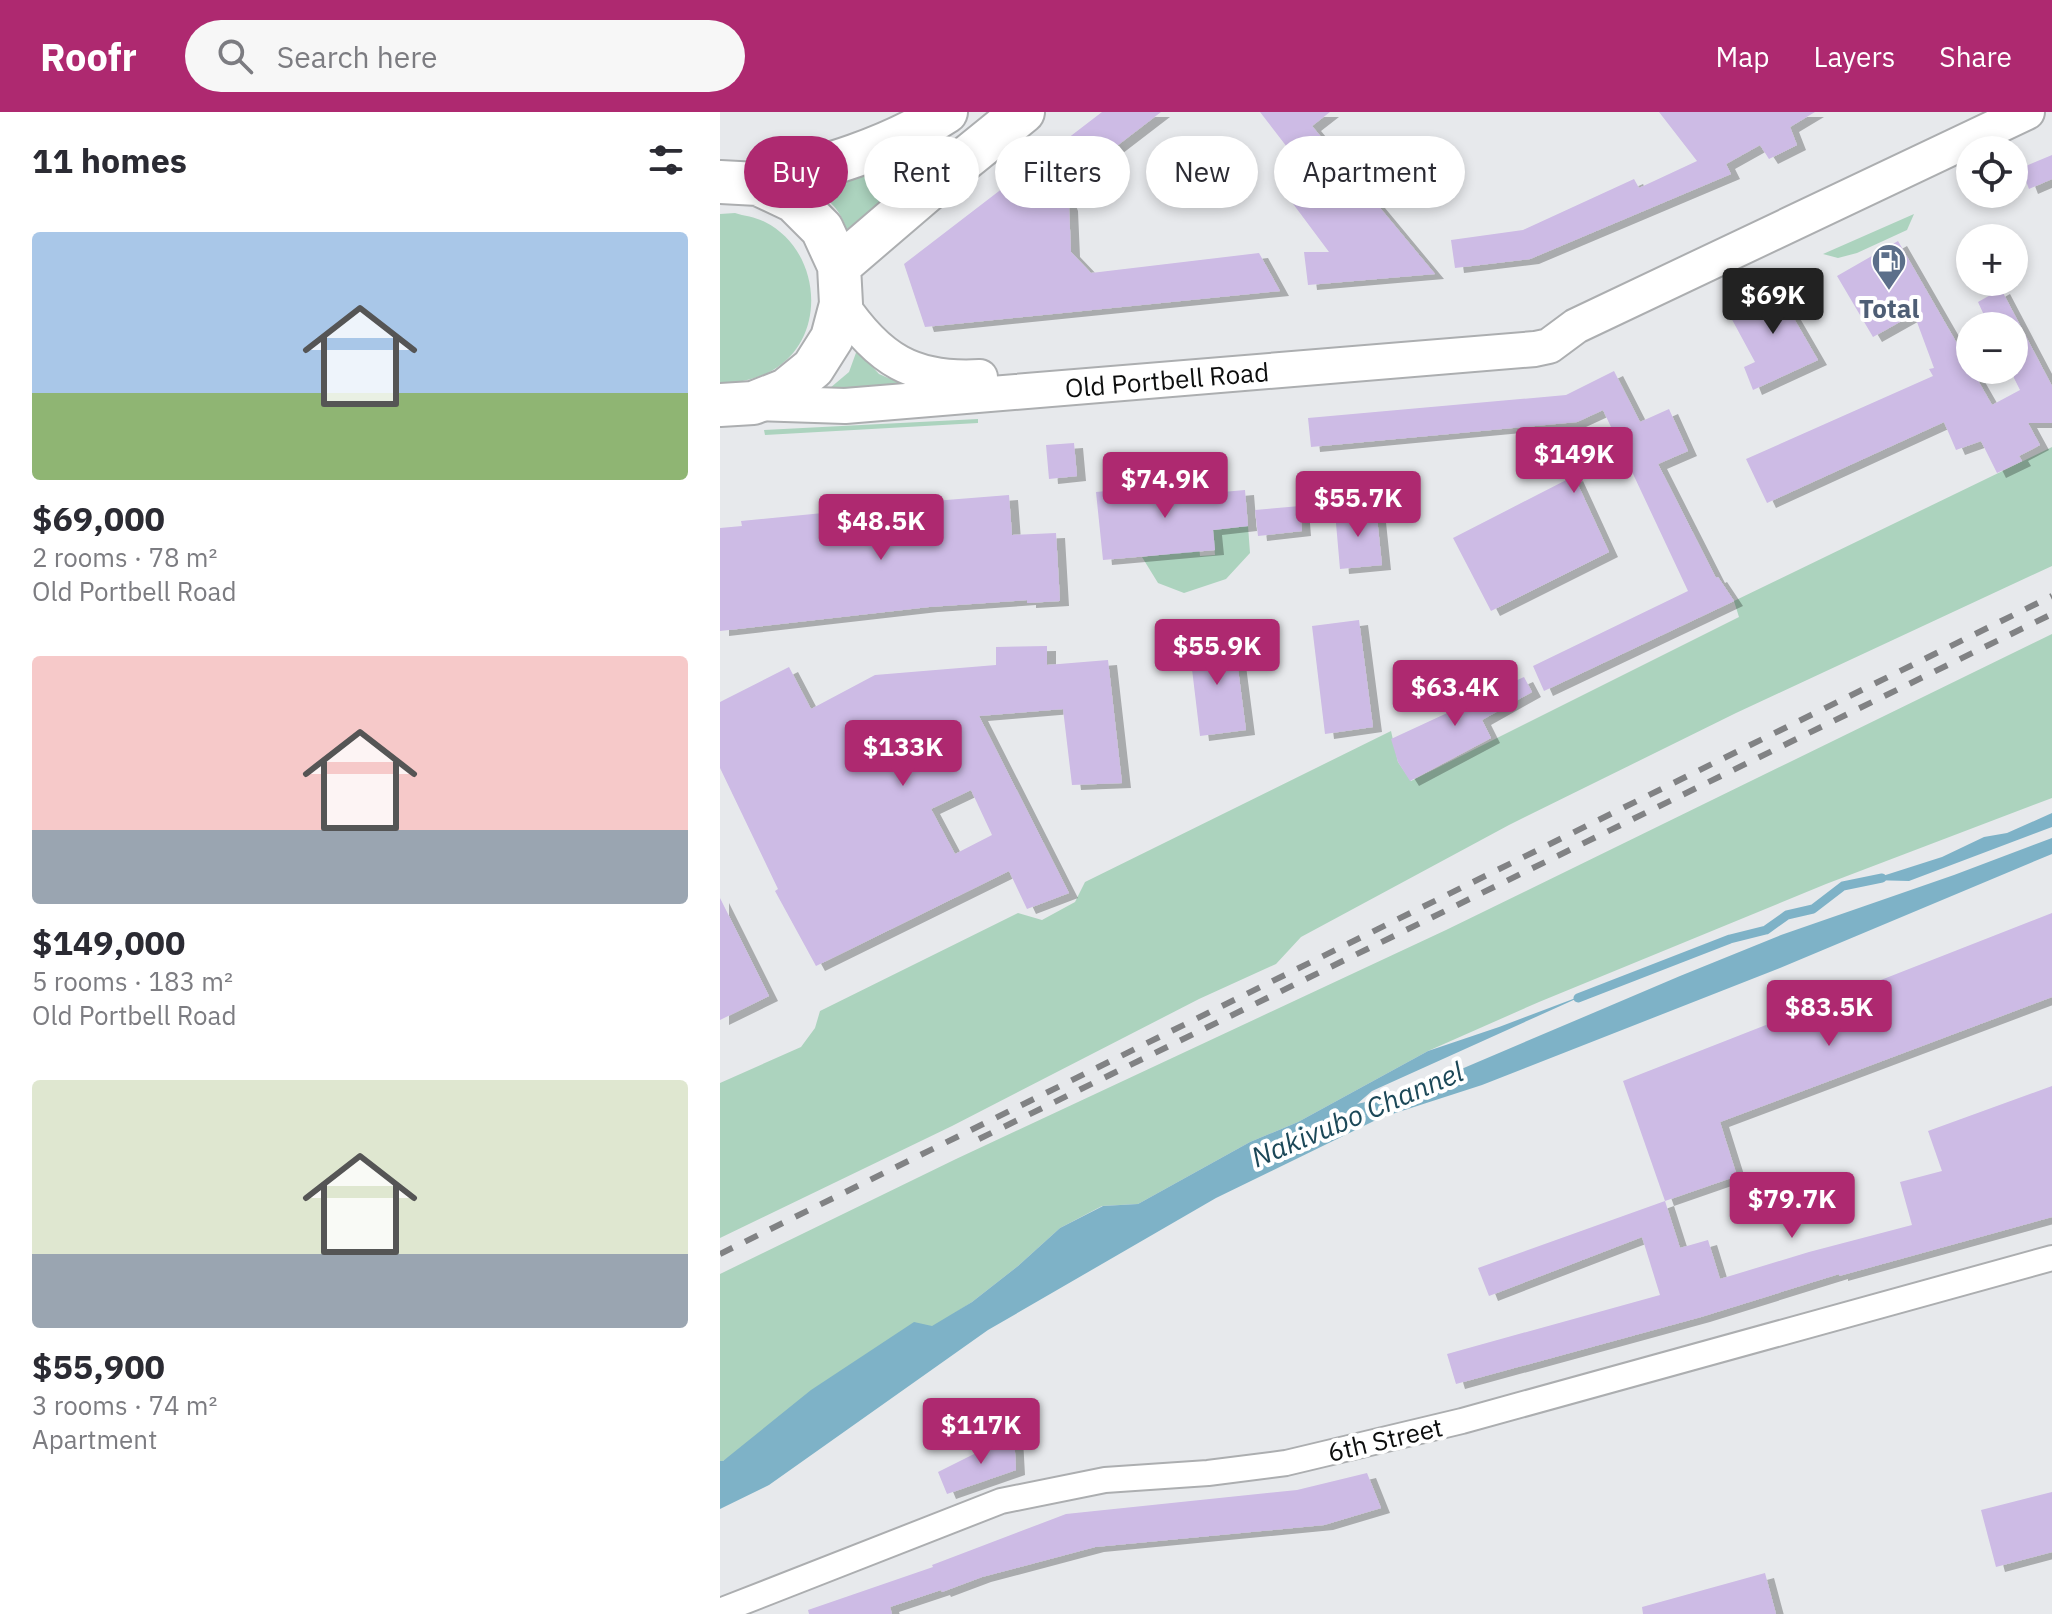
<!DOCTYPE html>
<html lang="en">
<head>
<meta charset="utf-8">
<style>
	:root { --surface:#fff; --page:#f7f7f7; --text:#2b2b33; --muted:#7c7c81; --accent:#ae2970 }
	body { margin:0; font-family:"IBM Plex Sans",sans-serif; background:var(--page); color:var(--text); height:100vh; display:flex; flex-direction:column; font-size:30px; white-space:nowrap }
	* { box-sizing:border-box; margin:0 }
	p { font-size:26px; color:var(--muted) }
	.icon { flex:none; width:44px; height:44px; fill:none; stroke:currentColor; stroke-width:2; stroke-linecap:round; stroke-linejoin:round }
	.map { position:relative; flex:1; overflow:hidden }
	.sheet { display:flex; flex-direction:column; background:var(--surface); width:720px }
	.sheet>* { flex:none }
	.top-card { position:absolute; left:24px; top:24px; width:760px; height:72px; display:flex; gap:16px }
	.buttons { position:absolute; left:1236px; top:24px; display:grid; gap:16px }
	.buttons a { display:grid; place-items:center; width:72px; height:72px; border-radius:50%; background:var(--surface); box-shadow:0 4px 12px #0003; font-size:40px }
	.price { position:absolute; translate:-50% -68px; padding:0 18px; border-radius:8px; background:var(--accent); color:#fff; font-size:26px; line-height:52px; filter:drop-shadow(0 2px 4px #0008) }
	.price::after { content:''; position:absolute; left:50%; top:48px; width:24px; height:18px; margin-left:-12px; background:inherit; clip-path:polygon(0 0,100% 0,50% 100%) }
	.price.on { background:#222; color:#fff }
	ul { padding:0; list-style:none }
	li { display:grid; align-content:center; gap:16px; height:424px; padding:0 32px }
	li span { display:grid; place-items:center; height:248px; border-radius:8px; color:#555 }
	li>.icon { margin-inline-start:auto }
	span .icon { width:144px; height:144px; fill:#fffc; stroke-width:1 }
	li b { font-size:34px }
	h2 { display:flex; justify-content:space-between; align-items:center; height:96px; padding:0 32px; font-size:34px }
	.tag { padding:0 28px; border-radius:36px; background:var(--surface); box-shadow:0 4px 12px #0003; font-size:28px; line-height:72px }
	.tag.on { background:var(--accent); color:#fff }
	header { display:flex; align-items:center; gap:48px; box-sizing:border-box; height:112px; padding:0 40px; background:var(--accent); color:#fff }
	header strong { font-size:38px }
	nav { display:flex; gap:44px; margin-inline-start:auto; font-size:28px }
	.search { width:560px; height:72px; background:var(--page); display:flex; align-items:center; gap:20px; box-sizing:border-box; padding:0 28px; border-radius:44px; color:var(--muted); font-size:30px }
	main { display:flex; flex:1; min-height:0 }
	.map>svg:first-child { display:block }
	.green { fill:#acd3be }
	.water { fill:#7eb2c7 }
	.lines { fill:none; stroke-linecap:round; stroke-linejoin:round }
	.stream { stroke:#7eb2c7; stroke-width:9 }
	.building { fill:#cdbbe5; fill-rule:evenodd; filter:url(#shadow) }
	.street-casing { stroke:#acaeb0; stroke-width:28 }
	.secondary-casing { stroke:#acaeb0; stroke-width:38 }
	.highway-casing { stroke:#acaeb0; stroke-width:46 }
	.street { stroke:#fff; stroke-width:24 }
	.secondary { stroke:#fff; stroke-width:34 }
	.highway { stroke:#fff; stroke-width:42 }
	.rail { stroke:#818284; stroke-width:6; stroke-dasharray:14 14; stroke-linecap:butt }
	.labels { text-anchor:middle; dominant-baseline:central; stroke-width:8; stroke-linejoin:round; paint-order:stroke }
	.service-label { font-size:26px; font-weight:bold; fill:#4e5e75; stroke:#fff }
	.street-label { font-size:26px; fill:#0d0e0e; stroke:#fff }
	.water-label { font-size:28px; font-style:italic; fill:#1c4858; stroke:#fff }
</style>
</head>
<body>
<header>
<strong>Roofr</strong>
<div class="search"><svg class="icon" aria-label="search" viewBox="0 0 24 24"><circle cx="10" cy="10" r="6"/><path d="M15 15l6 6"/></svg>Search here</div>
<nav><a>Map</a><a>Layers</a><a>Share</a></nav>
</header>
<main>
<section class="sheet">
<h2>11 homes<svg class="icon" aria-label="filters" viewBox="0 0 24 24"><path d="M4 7h16M4 17h16"/><circle cx="9" cy="7" r="2"/><circle cx="15" cy="17" r="2"/></svg></h2>
<ul>
<li><span style="background:linear-gradient(#a9c7e8 65%,#8fb573 0)"><svg class="icon" aria-label="home" viewBox="0 0 24 24"><path d="M3 11l9-7 9 7M6 9v11h12V9"/></svg></span><div><b>$69,000</b><p>2 rooms · 78 m²</p><p>Old Portbell Road</p></div></li>
<li><span style="background:linear-gradient(#f6c9c9 70%,#9aa5b1 0)"><svg class="icon" aria-label="home" viewBox="0 0 24 24"><path d="M3 11l9-7 9 7M6 9v11h12V9"/></svg></span><div><b>$149,000</b><p>5 rooms · 183 m²</p><p>Old Portbell Road</p></div></li>
<li><span style="background:linear-gradient(#dfe7d0 70%,#9aa5b1 0)"><svg class="icon" aria-label="home" viewBox="0 0 24 24"><path d="M3 11l9-7 9 7M6 9v11h12V9"/></svg></span><div><b>$55,900</b><p>3 rooms · 74 m²</p><p>Apartment</p></div></li>
</ul>
</section>
<div class="map">
<svg width="1332" height="1502" viewBox="0 0 1332 1502">
	<defs>
		<filter id="shadow"><feDropShadow dx="9" dy="5" stdDeviation="0" flood-color="#0004"/></filter>
	</defs>
	<rect width="100%" height="100%" fill="#e7e9ec"/>
	<path class="green" d="M222,30L128,123C122,100 113,91 95,78L186,48Z
		M15,101C24,104 36,105 45,110C101,138 109,225 53,258C36,268 19,270 0,272V102Z
		M1194,102L1187,118L1137,141L1118,146L1103,142Z
		M137,238L159,262L189,275L110,276L129,260Z
		M258,307V311L45,323L44,318Z
		M1332,335V454L1016,601L789,713L581,825L556,852L479,887L232,1014L0,1126V971L81,935L95,916L100,899L298,801L322,808L355,790L365,770L671,619L678,650L691,669L1019,505L1014,489Z
		M528,414L530,441L506,467L464,481L438,471L422,445L449,442L478,423L480,444L495,443L493,418Z
		M1332,522V686L1106,772L819,890L708,939L578,1010L530,1030L418,1092L382,1094L340,1116L298,1154L252,1190L3,1349H0V1162L236,1047L726,818Z"/>
	<path class="water" d="M1332,701V715L1189,769L1150,768L1222,745L1264,725L1287,721Z
		M1332,726V742L1315,749L1060,856L762,973L660,1006L496,1086L268,1218L49,1373L0,1397V1349H3L91,1278L194,1210L212,1214L252,1190L298,1154L340,1116L383,1094L418,1092L530,1030L578,1010L708,939L779,915L869,881L652,979L637,992L685,981L960,864L1061,823L1234,763Z"/>
	<g class="lines">
		<path class="stream" d="M858,886L1010,827L1046,818L1067,803L1093,797L1123,774L1162,766"/>
	</g>
	<path class="building" d="M382,0H441L342,76L349,94L351,140L371,161L539,141L560,179L205,215L184,152Z
		M540,0H610L592,14L715,162L588,173L584,140H609L565,81L587,61Z
		M939,0H1095L1070,15L1077,33L1049,47L1040,33L1006,52L1011,62L810,147L735,156L731,128L803,118L914,67L919,76L977,49Z
		M1332,43V67L1309,77L1301,56Z
		M1178,129L1250,254V258H1252L1272,293L1300,278L1294,266V214H1269L1258,190L1281,177L1332,274V311H1308L1320,333L1299,344L1302,349L1277,361L1261,329L1236,338L1224,310L1047,391L1026,347L1213,264L1209,257L1214,256L1194,202L1153,225L1117,164Z
		M1071,168L1083,190L1069,198L1098,248L1033,278L1024,255L1035,250L1009,202Z
		M894,259L920,310L949,297L968,339L938,352L996,466L998,465L1014,489L824,579L813,554L968,479L883,298L857,310L591,335L588,306L846,283Z
		M354,331L357,364L329,367L326,333Z
		M854,364L889,440L771,499L733,426Z
		M457,372L458,384L525,378L528,414L493,418L495,438L383,448L376,380Z
		M289,383L292,423L336,421L340,489L307,491V488L209,495L0,519V416L22,414L21,409L113,400V397Z
		M580,394L582,419L538,424L535,398Z
		M656,396L662,453L620,457L615,400Z
		M639,508L653,615L605,622L592,514Z
		M514,526L526,618L480,624L469,532Z
		M327,534V553L388,548L402,671L352,673L343,597L259,604L349,781L307,797L289,759L96,854L55,779L58,777L0,656V590L69,555L91,597L155,563L276,553V535ZM251,678L272,723L235,742L211,697Z
		M760,563L771,580L804,565L812,580L762,608L771,626L690,669L678,650L671,627L751,590L742,573Z
		M0,786L49,884L0,908Z
		M1332,801V885L1000,1010L1017,1064L945,1089L903,969Z
		M1332,974V1105L1119,1164V1162L981,1205L736,1272L727,1242L940,1183L922,1125L769,1184L758,1156L945,1089L960,1136L988,1128L1000,1167L1089,1140L1192,1113L1180,1070L1222,1059L1208,1019Z
		M294,1322L296,1358L227,1382L218,1360Z
		M647,1361L661,1396L604,1413L375,1435L262,1465L222,1480L221,1478L170,1495L172,1502H89L88,1498L213,1455L212,1453L346,1402L577,1378Z
		M1332,1380V1440L1276,1455L1261,1398Z
		M1045,1461L1056,1502H923L922,1495Z"/>
	<g class="lines">
		<defs>
			<path id="street" d="M0,1499L281,1389L385,1368L488,1361L566,1351L742,1309L1332,1146"/>
			<g id="secondary">
				<path d="M121,192C158,247 193,269 260,265"/>
				<path id="s1" d="M38,291L125,294L815,237L829,234L856,214L1307,0"/>
			</g>
			<path id="highway" d="M0,70L38,72L74,89L102,117L119,154L121,192L112,226L93,256L66,278L33,291L0,293
				M38,72C104,55 169,37 226,0
				M119,154L224,64L303,0"/>
		</defs>
		<use href="#street" class="street-casing"/>
		<use href="#secondary" class="secondary-casing"/>
		<use href="#highway" class="highway-casing"/>
		<use href="#street" class="street"/>
		<use href="#secondary" class="secondary"/>
		<use href="#highway" class="highway"/>
		<path class="rail" d="M259,1027L1332,502
			M0,1142L1332,484"/>
	</g>
	<defs>
		<symbol id="fuel-pin" viewBox="-11 -11 22 30"><path d="M0 17L-7.5 6A9.5 9.5 0 1 1 7.5 6Z" fill="#5c6f8a" stroke="#fff"/><path d="M-5.5-6h7V0h2V4h1.3V-2.5L3-4.5l.8-.8L6-3V5H2.5V1h-1V6h-7ZM-4.2-4.7v3.2H.2V-4.7Z" fill="#fff"/></symbol>
	</defs>
	<g fill-rule="evenodd">
		<use href="#fuel-pin" x="1149" y="129" width="40" height="54"/>
	</g>
	<g class="labels">
		<g class="service-label">
			<text x="1169" y="196">Total</text>
		</g>
		<g class="street-label">
			<text stroke="none"><textPath href="#s1" startOffset="410">Old Portbell Road</textPath></text>
			<text transform="translate(665 1327) rotate(-13)">6th Street</text>
		</g>
		<g class="water-label">
			<text transform="translate(637 1002) rotate(-23)">Nakivubo Channel</text>
		</g>
	</g>
</svg>
<div class="buttons">
<a><svg class="icon" aria-label="locate" viewBox="0 0 24 24"><circle cx="12" cy="12" r="6"/><path d="M12 2v4M12 18v4M2 12h4M18 12h4"/></svg></a>
<a>+</a>
<a>−</a>
</div>
<b class="price on" style="left:1053px;top:224px">$69K</b>
<b class="price" style="left:854px;top:383px">$149K</b>
<b class="price" style="left:445px;top:408px">$74.9K</b>
<b class="price" style="left:638px;top:427px">$55.7K</b>
<b class="price" style="left:161px;top:450px">$48.5K</b>
<b class="price" style="left:497px;top:575px">$55.9K</b>
<b class="price" style="left:735px;top:616px">$63.4K</b>
<b class="price" style="left:183px;top:676px">$133K</b>
<b class="price" style="left:1109px;top:936px">$83.5K</b>
<b class="price" style="left:1072px;top:1128px">$79.7K</b>
<b class="price" style="left:261px;top:1354px">$117K</b>
<div class="top-card">
<a class="tag on">Buy</a>
<a class="tag">Rent</a>
<a class="tag">Filters</a>
<a class="tag">New</a>
<a class="tag">Apartment</a>
</div>
</div>
</main>
</body>
</html>
